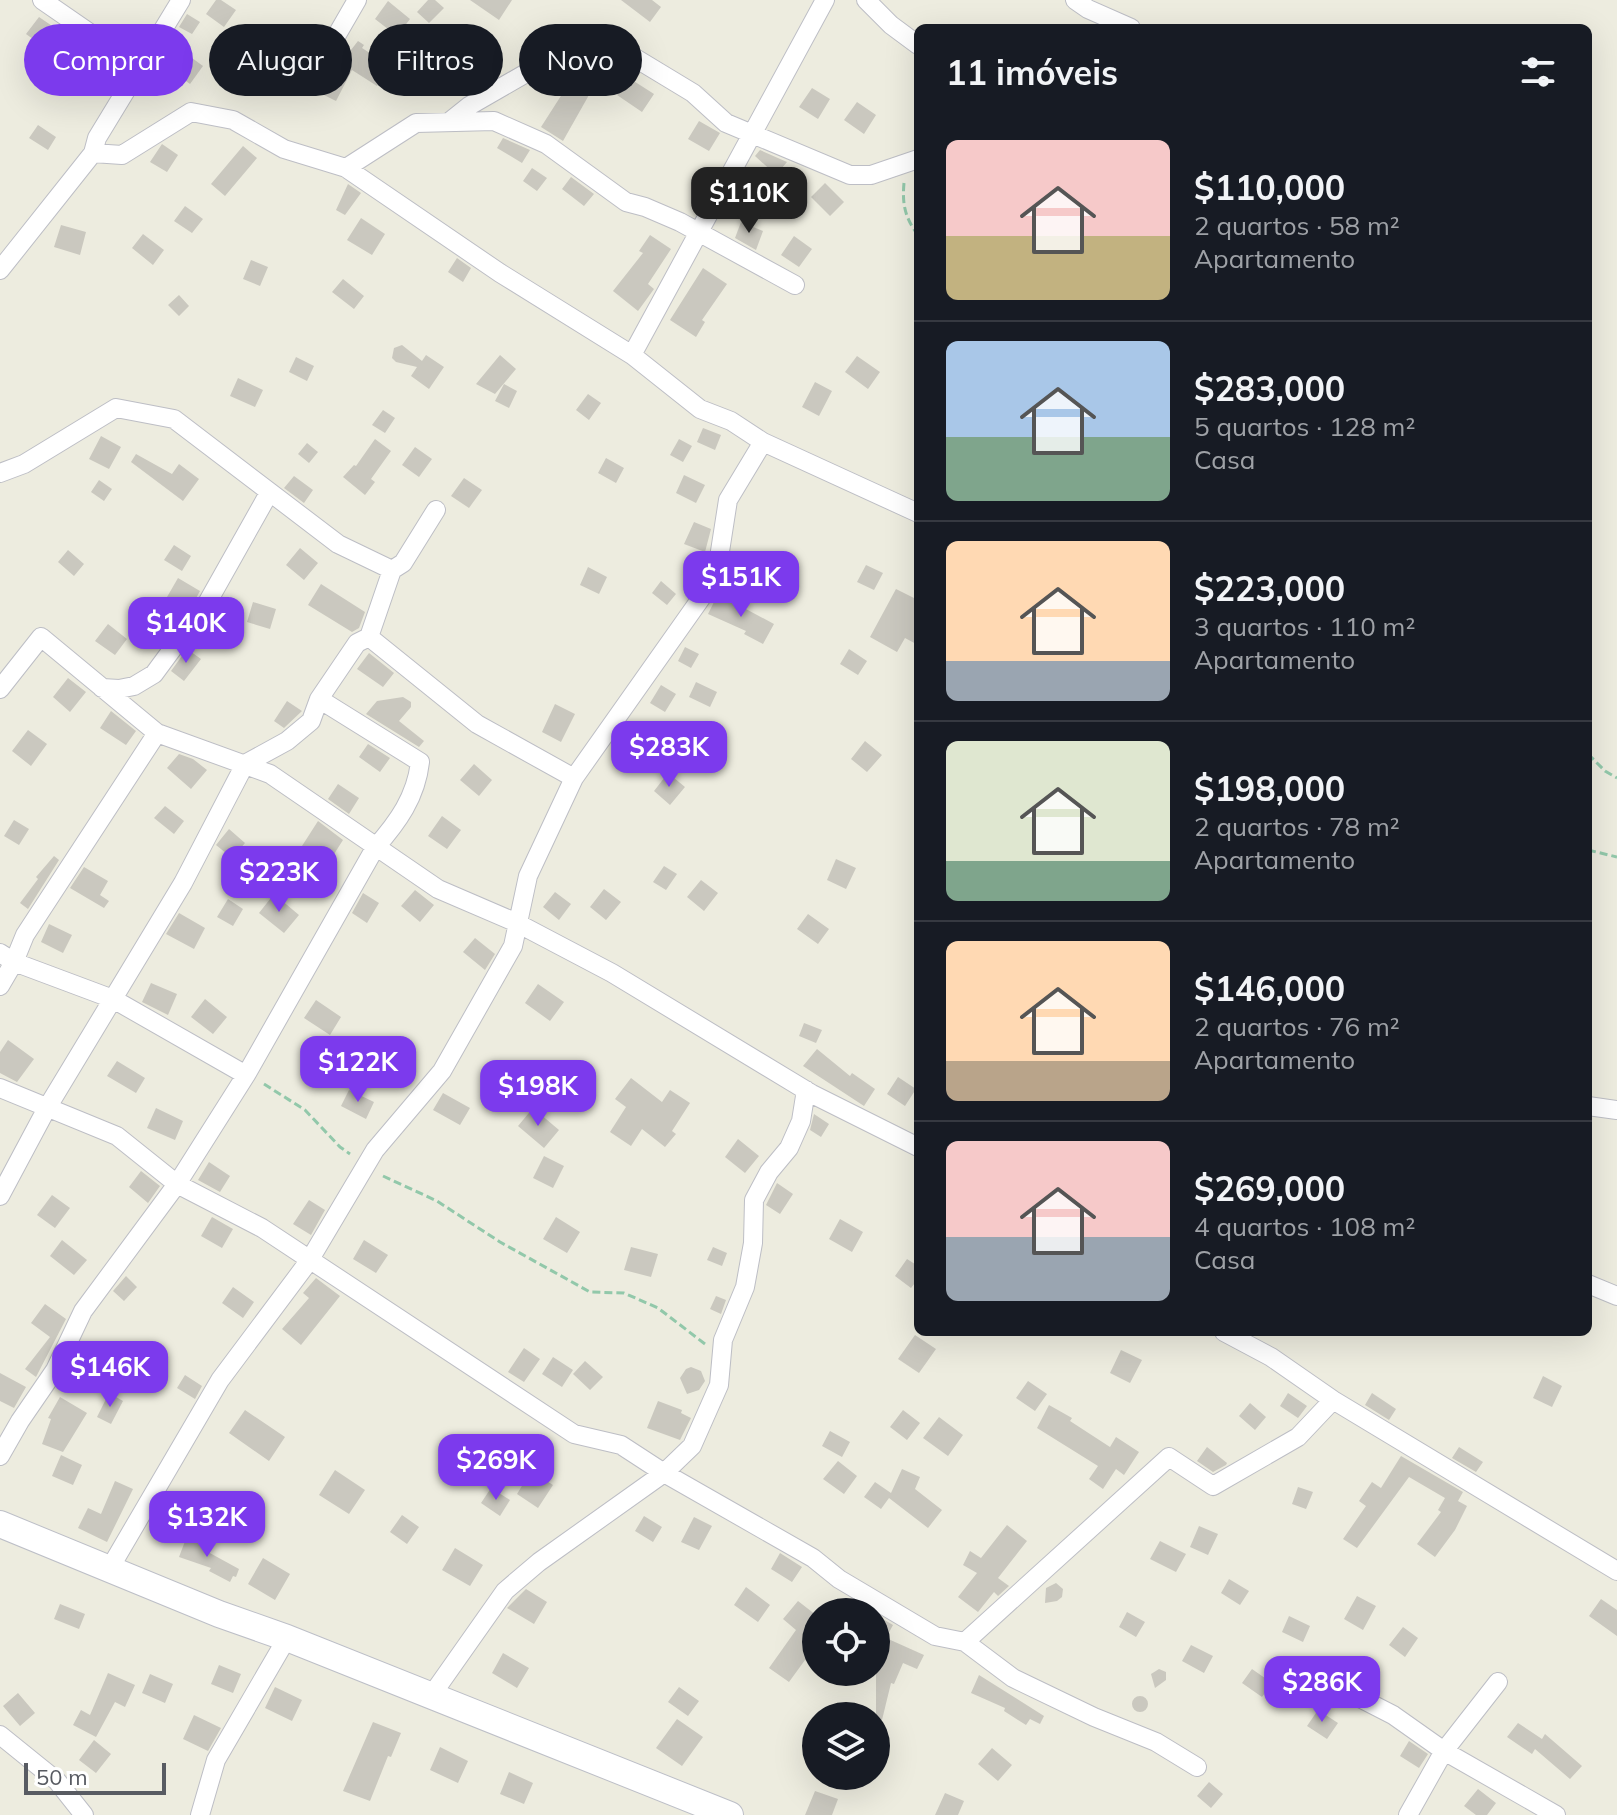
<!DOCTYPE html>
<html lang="pt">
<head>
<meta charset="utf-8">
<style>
	:root { --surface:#171b24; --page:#20242c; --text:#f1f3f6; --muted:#9ea1a6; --line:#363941; --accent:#7c3aed }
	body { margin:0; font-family:Mulish,sans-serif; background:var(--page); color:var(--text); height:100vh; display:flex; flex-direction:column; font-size:30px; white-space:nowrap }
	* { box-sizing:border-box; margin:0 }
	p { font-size:26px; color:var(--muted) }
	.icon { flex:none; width:44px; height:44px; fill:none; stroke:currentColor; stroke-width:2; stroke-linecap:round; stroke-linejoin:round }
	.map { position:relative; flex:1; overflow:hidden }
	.side { position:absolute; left:914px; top:24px; width:678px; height:1312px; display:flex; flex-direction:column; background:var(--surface); border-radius:12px; box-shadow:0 8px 32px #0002 }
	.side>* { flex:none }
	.banner { position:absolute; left:24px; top:24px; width:760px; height:72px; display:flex; gap:16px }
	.buttons { position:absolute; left:802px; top:1598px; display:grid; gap:16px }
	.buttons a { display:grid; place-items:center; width:88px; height:88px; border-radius:50%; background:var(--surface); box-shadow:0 8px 32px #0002; font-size:40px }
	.scale { position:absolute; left:24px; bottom:20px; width:142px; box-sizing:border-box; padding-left:8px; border:4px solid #585b62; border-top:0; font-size:22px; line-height:28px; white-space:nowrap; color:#585b62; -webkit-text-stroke:6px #fff; paint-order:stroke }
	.price { position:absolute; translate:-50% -68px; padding:0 18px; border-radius:16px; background:var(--accent); color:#fff; font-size:26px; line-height:52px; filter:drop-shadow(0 2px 4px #0008) }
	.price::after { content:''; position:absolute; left:50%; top:48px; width:24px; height:18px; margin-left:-12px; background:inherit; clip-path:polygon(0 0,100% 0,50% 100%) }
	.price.on { background:#222; color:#fff }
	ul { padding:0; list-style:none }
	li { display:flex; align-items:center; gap:24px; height:200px; padding:0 32px }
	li+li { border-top:2px solid var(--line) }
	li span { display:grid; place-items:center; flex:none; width:224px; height:160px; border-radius:12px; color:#555 }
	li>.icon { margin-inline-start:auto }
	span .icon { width:96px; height:96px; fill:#fffc; stroke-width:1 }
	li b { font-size:34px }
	h2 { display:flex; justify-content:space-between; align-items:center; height:96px; padding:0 32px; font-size:34px }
	.tag { padding:0 28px; border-radius:36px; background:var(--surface); box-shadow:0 8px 32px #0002; font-size:28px; line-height:72px }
	.tag.on { background:var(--accent); color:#fff }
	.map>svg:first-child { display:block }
	.building { fill:#cac8bf }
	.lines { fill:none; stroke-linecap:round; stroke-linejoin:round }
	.minor-casing { stroke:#bdbec5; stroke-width:20 }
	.secondary-casing { stroke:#bdbfc7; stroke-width:28 }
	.path { stroke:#92c8aa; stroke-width:3; stroke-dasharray:8 4; stroke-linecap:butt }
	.minor { stroke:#fff; stroke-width:18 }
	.secondary { stroke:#fff; stroke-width:26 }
</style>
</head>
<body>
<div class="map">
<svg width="1617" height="1815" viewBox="0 0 1617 1815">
	<rect width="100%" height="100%" fill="#edecdf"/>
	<path class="building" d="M216,0H221L236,10L224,27L206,14Z
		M428,0H435L444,8L429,23L417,12Z
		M470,0H512L499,20Z
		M621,0H652L661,7L650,22Z
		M388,1L410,19L397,36L375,19Z
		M187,14L200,22L192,34L179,27Z
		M39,17L61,32L48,50L26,34Z
		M290,37L303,45L271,91L257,82L268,67L272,70Z
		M358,41L364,45L362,48L390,66L377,86L352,70L336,101L318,92Z
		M228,47L241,54L231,73L218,66Z
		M181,50L203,66L190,84L168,68Z
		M85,60L103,73L93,87L76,74Z
		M571,66L598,79L563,141L541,127L566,88L561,86Z
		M629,78L654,94L642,112L617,95Z
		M812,88L830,99L818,119L799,107Z
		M857,102L876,115L864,134L844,120Z
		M699,121L720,133L709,151L688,139Z
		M38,125L56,137L48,150L29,138Z
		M503,138L530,150L522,163L497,148Z
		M162,144L178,155L167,172L150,162Z
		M243,146L257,158L225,196L211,184Z
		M760,150L787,162L776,175L755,156Z
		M532,168L547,178L537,191L523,181Z
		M571,177L594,194L584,206L562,189Z
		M825,183L844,202L830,216L811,197Z
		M348,184L361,193L345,215L336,210Z
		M185,206L203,219L192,233L174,221Z
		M361,218L385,234L372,255L347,240Z
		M741,222L763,231L756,250L735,238Z
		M61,225L86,232L80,255L54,247Z
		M143,234L164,250L153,265L132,248Z
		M650,235L671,249L648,284L654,289L638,311L613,291L643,253L639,251Z
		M794,236L812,249L799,267L781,255Z
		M457,258L471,268L463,282L448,272Z
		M251,260L268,267L260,286L243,279Z
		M703,268L727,284L702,320L705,322L696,337L670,320Z
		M343,279L364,296L354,309L332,292Z
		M179,295L189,306L179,316L168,305Z
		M402,345L422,361L426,355L444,367L429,389L411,376L417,367L396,362L392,358L394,348Z
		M500,355L516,369L495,394L476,384Z
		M857,356L880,372L868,389L845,372Z
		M296,357L314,366L307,381L289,372Z
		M238,378L263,390L255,407L230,396Z
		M815,382L832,391L819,416L802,407Z
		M504,384L517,391L509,408L495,401Z
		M588,394L601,403L589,420L576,410Z
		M383,410L395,418L385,433L372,425Z
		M703,428L721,435L715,450L697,442Z
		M101,436L121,447L109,469L89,459Z
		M375,439L391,451L371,479L375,482L365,495L343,477L354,465L356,466Z
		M679,439L692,446L683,462L670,455Z
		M307,443L318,452L309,463L298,454Z
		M415,447L432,459L419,477L402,465Z
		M136,454L172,474L179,464L199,479L183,501L131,462Z
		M606,458L624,468L616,483L598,473Z
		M684,475L705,485L696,503L676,493Z
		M294,476L313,490L304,503L284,488Z
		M464,478L482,490L469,508L451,496Z
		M99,480L112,489L104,501L91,492Z
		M694,522L711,529L705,552L684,544Z
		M174,545L191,556L182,571L164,560Z
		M300,548L318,563L304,580L286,565Z
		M68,550L84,564L74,576L58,562Z
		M866,565L883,573L874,590L857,582Z
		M588,567L607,577L599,594L580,585Z
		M178,578L200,591L189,611L167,597Z
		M661,581L676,594L667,605L652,593Z
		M321,584L365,612L359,628L352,632L308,605Z
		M896,589L918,600V645L905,638L897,652L870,637Z
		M718,594L774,624L763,644L744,634L746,631L708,614Z
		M253,602L276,609L270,629L247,622Z
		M218,608L240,621L229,639L209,626Z
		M108,624L127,639L115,655L95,641Z
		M685,647L699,654L691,668L678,661Z
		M187,649L201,659L184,681L171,671Z
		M849,649L867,661L858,675L840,664Z
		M369,653L394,673L383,687L357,669Z
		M68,678L86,692L70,712L53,697Z
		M696,682L717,692L710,707L689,697Z
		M661,685L676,694L665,712L650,703Z
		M403,697L411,702V707L399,721L424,741L419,747L366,714L377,701Z
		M287,701L302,711L284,728L274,721Z
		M555,704L575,714L561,742L542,732Z
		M111,711L136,731L126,745L100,728Z
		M28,730L47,744L31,766L12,751Z
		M865,741L882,755L867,772L851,759Z
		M368,744L390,758L380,772L359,757Z
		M179,754L193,759L207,770L191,789L167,768Z
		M474,764L492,780L479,796L460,780Z
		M668,773L685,787L670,805L654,791Z
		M338,784L359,798L349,814L328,799Z
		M165,806L184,821L174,834L154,818Z
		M442,816L461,830L447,849L428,836Z
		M14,820L29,829L19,845L4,836Z
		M318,821L343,840L329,862L302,846Z
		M229,829L245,843L232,858L216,845Z
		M54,856L59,860L28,909L20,903L38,879L36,877Z
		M836,859L856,868L846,889L827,880Z
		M664,866L677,874L666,890L653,882Z
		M84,867L108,881L100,895L109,901L104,908L70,888Z
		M701,880L718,893L704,911L687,897Z
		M604,889L621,902L606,920L590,907Z
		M415,890L434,905L420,922L401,906Z
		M555,892L571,904L559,920L543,907Z
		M363,893L379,903L367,923L352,913Z
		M274,894L299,915L284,933L259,913Z
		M228,899L243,909L233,926L217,917Z
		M179,913L205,928L194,949L166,934Z
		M808,914L829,929L818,944L797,929Z
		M49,924L72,935L63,953L41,942Z
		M475,938L495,954L485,970L463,952Z
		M151,983L177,994L168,1015L142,1002Z
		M538,984L564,1002L550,1021L525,1003Z
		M205,999L227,1017L213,1034L191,1017Z
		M316,1000L341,1017L330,1035L304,1018Z
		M804,1023L822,1030L816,1043L799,1036Z
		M8,1040L34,1059L17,1082L0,1073V1052Z
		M348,1046L366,1057L356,1073L338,1062Z
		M817,1049L850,1076L852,1073L875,1089L864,1106L803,1066Z
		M117,1061L145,1078L136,1093L107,1076Z
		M898,1077L916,1089L905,1106L887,1094Z
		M631,1078L662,1102L670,1090L690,1103L672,1131L676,1134L665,1147L642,1129L631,1146L610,1132L626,1107L615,1099Z
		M349,1090L374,1102L366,1119L341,1106Z
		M443,1093L470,1108L460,1125L433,1110Z
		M156,1108L183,1121L175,1140L147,1128Z
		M533,1108L559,1130L544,1148L518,1126Z
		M814,1114L829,1124L821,1137L810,1130Z
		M738,1139L759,1156L745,1173L725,1157Z
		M544,1156L564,1166L553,1188L533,1178Z
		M209,1162L230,1176L220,1192L198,1180Z
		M141,1171L160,1186L148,1203L129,1187Z
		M777,1183L793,1194L780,1214L766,1205Z
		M52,1195L70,1208L55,1228L37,1215Z
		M309,1200L325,1210L311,1235L293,1224Z
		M212,1217L233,1229L222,1248L201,1236Z
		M556,1217L580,1232L567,1253L543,1239Z
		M840,1219L863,1232L852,1252L829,1239Z
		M62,1240L87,1260L74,1275L50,1256Z
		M364,1240L388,1255L376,1273L353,1259Z
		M631,1247L658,1254L651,1277L624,1270Z
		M713,1247L727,1253L722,1266L707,1260Z
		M907,1259L918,1266V1279L911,1288L895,1276Z
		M126,1276L137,1287L124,1301L113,1291Z
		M316,1278L340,1296L301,1345L282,1329L309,1298L303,1293Z
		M233,1287L254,1302L243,1318L222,1303Z
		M716,1296L726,1300L721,1314L710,1309Z
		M45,1304L66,1319L36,1377L25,1369L50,1337L31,1323Z
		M915,1335L936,1349L919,1373L898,1359Z
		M524,1348L540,1359L524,1382L508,1372Z
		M1121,1350L1142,1360L1130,1383L1110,1373Z
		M553,1357L573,1370L562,1387L542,1374Z
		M585,1361L603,1377L590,1390L573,1374Z
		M691,1367L701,1371L705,1381L699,1390L687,1394L680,1378L686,1369Z
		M0,1373L26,1387L14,1408L0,1401Z
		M185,1375L202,1386L195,1399L177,1388Z
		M1543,1376L1562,1386L1552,1407L1533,1398Z
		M1028,1381L1047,1394L1035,1411L1016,1398Z
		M109,1393L123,1401L111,1424L97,1417Z
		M1288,1393L1307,1406L1298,1418L1280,1406Z
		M1372,1393L1396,1409L1389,1420L1365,1405Z
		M60,1397L87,1413L63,1452L42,1444L51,1419L48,1418Z
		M658,1401L682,1410L681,1413L691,1418L680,1440L647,1428Z
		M1250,1403L1266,1417L1255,1430L1239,1416Z
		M1049,1405L1072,1418L1070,1421L1110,1447L1116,1437L1139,1452L1124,1475L1116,1469L1103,1489L1089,1479L1098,1466L1037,1428Z
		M245,1410L285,1437L269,1461L229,1433Z
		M903,1410L920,1423L907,1440L890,1427Z
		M939,1417L963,1435L948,1456L923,1438Z
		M830,1431L850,1442L842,1457L822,1446Z
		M521,1437L543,1452L531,1468L509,1453Z
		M1207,1447L1227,1463L1226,1465L1213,1472L1197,1461Z
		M1459,1447L1483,1462L1476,1472L1452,1458Z
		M61,1455L82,1465L73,1485L52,1476Z
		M1401,1456L1463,1492L1458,1501L1467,1506L1455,1530L1435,1557L1417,1544L1441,1512L1438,1510L1445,1498L1409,1477L1357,1548L1343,1539L1366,1506L1359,1501L1372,1482L1381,1488Z
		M838,1461L857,1476L844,1494L823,1479Z
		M902,1469L920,1477L915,1489L942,1510L928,1528L889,1498L881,1509L864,1497L875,1482L891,1493Z
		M335,1470L365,1490L349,1514L319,1495Z
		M531,1471L553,1485L538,1508L517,1494Z
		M115,1481L133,1489L107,1542L78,1528L88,1508L101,1514Z
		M1298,1487L1313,1492L1306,1509L1292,1504Z
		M491,1488L510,1500L500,1516L481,1503Z
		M402,1515L419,1527L407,1544L390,1532Z
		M644,1516L662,1527L653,1542L635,1531Z
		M694,1517L712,1526L699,1550L681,1542Z
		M1007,1525L1027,1541L998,1578L1009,1586L998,1596L994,1592L978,1612L958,1597L977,1573L963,1565L970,1551L981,1558Z
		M1199,1526L1218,1534L1208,1555L1190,1547Z
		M187,1536L211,1544L208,1552L239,1569L236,1577L233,1576L230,1582L209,1571L211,1568L179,1557Z
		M1160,1541L1186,1554L1176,1572L1150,1559Z
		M455,1548L483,1565L470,1586L442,1570Z
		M780,1553L802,1567L792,1582L771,1569Z
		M263,1558L290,1574L275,1600L248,1584Z
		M1229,1579L1249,1591L1240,1605L1221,1593Z
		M1056,1583L1063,1589L1062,1597L1057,1601L1045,1603L1046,1588Z
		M746,1587L770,1605L758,1622L734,1605Z
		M526,1589L547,1602L534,1624L507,1608Z
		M1357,1596L1376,1606L1363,1630L1344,1619Z
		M1601,1599L1617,1610V1636L1589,1616Z
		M798,1601L816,1615V1668L805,1660L789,1682L769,1668L796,1630L783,1619Z
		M60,1604L85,1614L79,1629L54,1619Z
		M1127,1612L1145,1622L1136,1637L1119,1627Z
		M876,1615L893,1625L886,1638L924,1655L917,1669L903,1663L894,1684L891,1683L882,1720L876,1719Z
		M1289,1616L1310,1626L1303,1642L1282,1632Z
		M1403,1627L1418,1638L1405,1657L1389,1645Z
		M1191,1645L1213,1656L1204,1673L1182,1661Z
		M503,1653L529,1668L517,1688L492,1673Z
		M219,1665L241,1674L233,1693L211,1684Z
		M1159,1669L1166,1672V1680L1155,1688L1151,1674Z
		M1252,1669L1272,1683L1262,1697L1242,1683Z
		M108,1673L135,1685L125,1707L115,1702L96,1737L73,1725L81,1710L90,1715Z
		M150,1674L173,1684L165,1703L142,1693Z
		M979,1675L1044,1716L1040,1724L1030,1719L1026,1725L1004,1711L1005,1708L971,1693Z
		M275,1687L302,1700L292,1721L265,1708Z
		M679,1687L699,1701L688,1716L668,1702Z
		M18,1693L35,1713L20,1726L3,1706Z
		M1132 1704a8 8 0 1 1 16 0a8 8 0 1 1-16 0Z
		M1318,1710L1338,1723L1327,1739L1307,1726Z
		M194,1715L221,1728L208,1751L183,1739Z
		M677,1719L703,1737L682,1766L656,1748Z
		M373,1722L401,1733L391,1757L388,1756L370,1801L343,1791Z
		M1518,1723L1542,1739L1545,1734L1582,1766L1570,1779L1535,1749L1532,1754L1507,1737Z
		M94,1740L111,1754L96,1773L79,1760Z
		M1409,1741L1428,1754L1419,1768L1400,1756Z
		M440,1747L468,1761L458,1783L430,1770Z
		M992,1748L1012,1765L998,1781L978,1764Z
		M509,1772L533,1783L524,1804L500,1794Z
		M1209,1782L1223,1794L1211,1808L1197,1796Z
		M1478,1789L1496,1803L1487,1815H1476L1464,1806Z
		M815,1791L838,1799L832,1815H805Z
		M945,1793L964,1801L958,1815H935Z"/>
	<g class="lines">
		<defs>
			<path id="minor" d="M42,0L139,67
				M866,0L891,25L918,45
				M1075,0L1088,9L1131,28
				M331,45L357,0
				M449,122L469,106L568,49L612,44L693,93L726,123L850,175H871L918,159
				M93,153L122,155L191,112L233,120L284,149L346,168L500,273L632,355L700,409L731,421L763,442L918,513
				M346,168L416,123L494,121L546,144L626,202L645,207L680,222L795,285
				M0,270L93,153L97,138L181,0
				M632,355L825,0
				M0,473L24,464L116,408L174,419L338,544L392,570
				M436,510L403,563L392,570L369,637L477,724L574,778
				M102,688L119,689L134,686L154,674L179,640L197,621L269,493
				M0,689L41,637L157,733L270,774L438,889L517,923L612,973L812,1094L918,1147
				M0,953L14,962L113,999L246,1075
				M0,986L14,962L25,935L157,733
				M0,1088L117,1136L177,1184L262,1228L574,1434L621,1445L664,1473L813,1558L839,1579L935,1636L965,1642L1013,1678L1094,1717L1156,1742L1197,1767
				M1588,1106L1617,1110
				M0,1196L47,1108L183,883L245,764L287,741L311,721L319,699L357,643L369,637
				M1588,1284L1617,1296
				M1224,1332L1271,1357L1333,1400L1617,1571
				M0,1456L20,1421L55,1370L83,1311L177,1184L246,1075L375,848C398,822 416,797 420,762L319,699
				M110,1568L220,1380L309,1261L375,1150L442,1071L513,946L528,876L574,778L716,577L728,500L763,442
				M965,1642L1169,1457L1213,1486L1298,1437L1333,1400
				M1313,1674L1393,1715L1444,1751L1556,1815
				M431,1696L505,1591L539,1562L664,1473L692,1446L719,1385L723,1340L745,1287L753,1243L754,1200L769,1172L789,1148L801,1121L806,1090
				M0,1735L57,1781L84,1815
				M200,1815L216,1760L287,1638
				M1408,1815L1444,1751L1498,1682"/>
			<path id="secondary" d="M0,1524L219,1614L287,1638L730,1815"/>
		</defs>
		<use href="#minor" class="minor-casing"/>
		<use href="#secondary" class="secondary-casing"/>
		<path class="path" d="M904,183C902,204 905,218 918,235
			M1588,754L1605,771L1617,778
			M1588,850L1617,857
			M264,1084L305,1110L340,1147L350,1154
			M383,1176L437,1201L500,1242L590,1292L624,1293L658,1308L705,1344"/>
		<use href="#minor" class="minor"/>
		<use href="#secondary" class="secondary"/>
	</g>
</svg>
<div class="buttons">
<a><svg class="icon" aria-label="locate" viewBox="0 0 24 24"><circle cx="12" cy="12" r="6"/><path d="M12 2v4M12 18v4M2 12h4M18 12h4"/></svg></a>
<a><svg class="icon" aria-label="layers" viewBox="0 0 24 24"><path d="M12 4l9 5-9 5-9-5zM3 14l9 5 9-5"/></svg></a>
</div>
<div class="scale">50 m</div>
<b class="price on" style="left:749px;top:235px">$110K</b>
<b class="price" style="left:741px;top:619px">$151K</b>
<b class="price" style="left:186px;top:665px">$140K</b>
<b class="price" style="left:669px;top:789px">$283K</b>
<b class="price" style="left:279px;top:914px">$223K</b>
<b class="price" style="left:358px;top:1104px">$122K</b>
<b class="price" style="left:538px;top:1128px">$198K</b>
<b class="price" style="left:110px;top:1409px">$146K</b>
<b class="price" style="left:496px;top:1502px">$269K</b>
<b class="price" style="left:207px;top:1559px">$132K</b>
<b class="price" style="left:1322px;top:1724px">$286K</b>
<div class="banner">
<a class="tag on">Comprar</a>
<a class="tag">Alugar</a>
<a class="tag">Filtros</a>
<a class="tag">Novo</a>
</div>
<section class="side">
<h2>11 imóveis<svg class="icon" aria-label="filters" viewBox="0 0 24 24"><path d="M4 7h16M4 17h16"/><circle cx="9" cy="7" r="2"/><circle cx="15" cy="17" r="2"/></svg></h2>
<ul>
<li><span style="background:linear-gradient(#f6c9c9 60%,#c2b280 0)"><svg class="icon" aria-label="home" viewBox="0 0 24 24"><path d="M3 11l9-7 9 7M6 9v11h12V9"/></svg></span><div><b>$110,000</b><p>2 quartos · 58 m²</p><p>Apartamento</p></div></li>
<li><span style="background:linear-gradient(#a9c7e8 60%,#7fa58c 0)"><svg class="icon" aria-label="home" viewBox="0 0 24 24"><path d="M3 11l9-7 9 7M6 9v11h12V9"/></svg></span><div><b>$283,000</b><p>5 quartos · 128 m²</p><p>Casa</p></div></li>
<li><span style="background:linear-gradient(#ffd9b3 75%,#9aa5b1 0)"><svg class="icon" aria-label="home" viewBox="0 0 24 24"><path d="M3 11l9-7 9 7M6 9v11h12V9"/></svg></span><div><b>$223,000</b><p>3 quartos · 110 m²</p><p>Apartamento</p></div></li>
<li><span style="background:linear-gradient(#dfe7d0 75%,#7fa58c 0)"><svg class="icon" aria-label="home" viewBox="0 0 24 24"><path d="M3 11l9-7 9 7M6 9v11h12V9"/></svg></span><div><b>$198,000</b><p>2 quartos · 78 m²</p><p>Apartamento</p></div></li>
<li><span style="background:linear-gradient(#ffd9b3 75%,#b9a48a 0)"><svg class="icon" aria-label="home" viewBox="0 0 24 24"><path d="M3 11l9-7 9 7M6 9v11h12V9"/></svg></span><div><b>$146,000</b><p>2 quartos · 76 m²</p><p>Apartamento</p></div></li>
<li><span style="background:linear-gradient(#f6c9c9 60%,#9aa5b1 0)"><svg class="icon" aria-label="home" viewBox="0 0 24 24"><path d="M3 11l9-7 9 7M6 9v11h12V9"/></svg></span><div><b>$269,000</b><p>4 quartos · 108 m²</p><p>Casa</p></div></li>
</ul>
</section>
</div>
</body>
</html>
